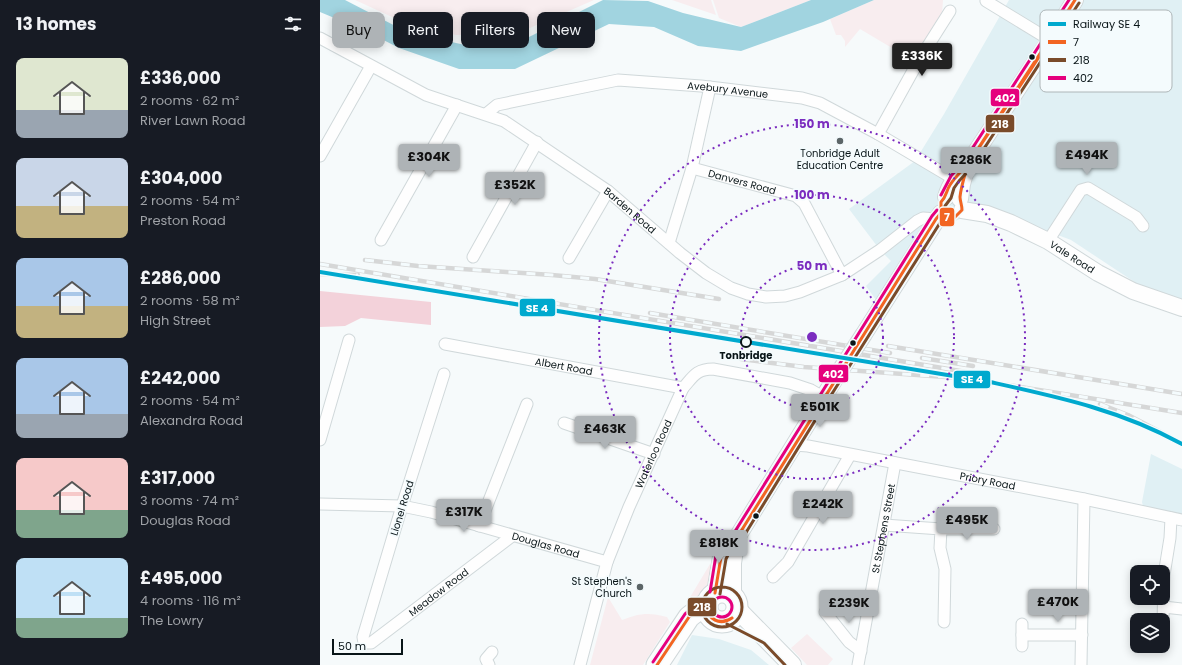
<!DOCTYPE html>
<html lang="en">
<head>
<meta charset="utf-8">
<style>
	:root { --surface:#171b24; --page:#242831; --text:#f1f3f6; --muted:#9ea1a6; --accent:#aeb3b6 }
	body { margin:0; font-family:Poppins,sans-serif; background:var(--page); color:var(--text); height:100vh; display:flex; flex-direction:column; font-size:15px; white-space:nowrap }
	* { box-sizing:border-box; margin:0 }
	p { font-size:13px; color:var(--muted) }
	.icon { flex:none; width:22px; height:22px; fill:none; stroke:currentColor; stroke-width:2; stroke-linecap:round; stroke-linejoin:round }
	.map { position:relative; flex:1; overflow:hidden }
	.sheet { display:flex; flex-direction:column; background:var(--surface); width:320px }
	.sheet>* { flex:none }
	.guide { position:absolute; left:12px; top:12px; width:380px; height:36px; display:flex; gap:8px }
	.fabs { position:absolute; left:810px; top:565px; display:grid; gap:8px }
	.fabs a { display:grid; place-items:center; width:40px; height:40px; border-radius:8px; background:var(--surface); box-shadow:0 2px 10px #0003; font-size:20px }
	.scale { position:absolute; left:12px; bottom:10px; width:71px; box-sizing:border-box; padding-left:4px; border:2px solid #091518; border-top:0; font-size:11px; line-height:14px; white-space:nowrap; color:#091518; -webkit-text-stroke:3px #f4fbfd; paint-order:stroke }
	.price { position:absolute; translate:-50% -34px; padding:0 9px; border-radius:4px; background:var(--accent); color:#111; font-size:13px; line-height:26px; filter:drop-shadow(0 1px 2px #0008) }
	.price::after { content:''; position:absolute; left:50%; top:24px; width:12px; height:9px; margin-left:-6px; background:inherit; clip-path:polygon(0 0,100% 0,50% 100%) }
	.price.on { background:#222; color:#fff }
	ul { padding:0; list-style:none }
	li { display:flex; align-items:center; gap:12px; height:100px; padding:0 16px }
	li span { display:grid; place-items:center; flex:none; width:112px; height:80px; border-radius:8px; color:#555 }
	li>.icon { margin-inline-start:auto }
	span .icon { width:48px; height:48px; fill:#fffc; stroke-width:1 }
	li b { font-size:17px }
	h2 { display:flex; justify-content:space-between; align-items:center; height:48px; padding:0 16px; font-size:17px }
	.pill { padding:0 14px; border-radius:8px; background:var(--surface); box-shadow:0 2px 10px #0003; font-size:14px; line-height:36px }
	.pill.on { background:var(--accent); color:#111 }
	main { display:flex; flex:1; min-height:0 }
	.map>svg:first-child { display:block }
	.built { fill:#e0f0f4 }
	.green { fill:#f8edef }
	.forest { fill:#f3d2da }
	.water { fill:#a1d4e0 }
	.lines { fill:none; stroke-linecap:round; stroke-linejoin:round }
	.street-casing { stroke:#d0d8da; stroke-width:13 }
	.secondary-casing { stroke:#d0d8da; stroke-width:18 }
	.primary-casing { stroke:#d0d8da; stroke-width:20 }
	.highway-casing { stroke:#d0d8da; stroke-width:23 }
	.street { stroke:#fefefe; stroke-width:11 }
	.secondary { stroke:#fefefe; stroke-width:16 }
	.primary { stroke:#fefefe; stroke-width:18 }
	.highway { stroke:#fefefe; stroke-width:21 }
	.rail-casing { stroke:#d6d7d7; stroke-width:4.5 }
	.rail { stroke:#f4fbfd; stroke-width:3; stroke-dasharray:9; stroke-linecap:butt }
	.secondary-bridge-casing { stroke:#d0d8da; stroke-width:18; stroke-linecap:butt }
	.secondary-bridge { stroke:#fefefe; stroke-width:16 }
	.bus-1-casing { stroke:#f4fbfd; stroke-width:6 }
	.bus-2-casing { stroke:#f4fbfd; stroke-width:6 }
	.bus-3-casing { stroke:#f4fbfd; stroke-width:6 }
	.bus-1 { stroke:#f26522; stroke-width:3 }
	.bus-2 { stroke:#7a4b2a; stroke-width:3 }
	.bus-3 { stroke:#e5007d; stroke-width:3 }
	.rail-1-casing { stroke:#f4fbfd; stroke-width:7 }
	.rail-1 { stroke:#00a9ce; stroke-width:4 }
	.ring { fill:none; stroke:#7b2cbf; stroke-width:2; stroke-dasharray:2 4 }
	.bus-dot { fill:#091518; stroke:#f4fbfd; stroke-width:1.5 }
	.poi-dot { fill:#5c6567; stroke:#f4fbfd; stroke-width:1.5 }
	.stop-dot { fill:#f4fbfd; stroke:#091518; stroke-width:2 }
	.labels { text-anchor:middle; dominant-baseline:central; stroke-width:3.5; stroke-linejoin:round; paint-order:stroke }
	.street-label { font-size:10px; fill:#091518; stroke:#f4fbfd }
	.poi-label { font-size:10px; fill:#091518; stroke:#f4fbfd }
	.stop-label { font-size:10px; font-weight:bold; fill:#091518; stroke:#f4fbfd }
	.key { fill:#f4fbfd; stroke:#aeb6b8; stroke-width:1 }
	.key-label { font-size:11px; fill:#091518 }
	.centre { fill:#7b2cbf; stroke:#f4fbfd; stroke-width:2 }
	.ring-label { font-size:12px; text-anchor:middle; font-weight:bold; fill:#7b2cbf; stroke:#f4fbfd; stroke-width:3.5; stroke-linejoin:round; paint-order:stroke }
	.line-badge { stroke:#f4fbfd; stroke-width:1.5 }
	.badge-label { font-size:11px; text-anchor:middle; font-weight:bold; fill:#fff }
</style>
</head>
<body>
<main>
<section class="sheet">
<h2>13 homes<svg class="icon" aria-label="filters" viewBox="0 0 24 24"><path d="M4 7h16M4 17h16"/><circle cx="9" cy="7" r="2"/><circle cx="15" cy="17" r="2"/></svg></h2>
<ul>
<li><span style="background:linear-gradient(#dfe7d0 65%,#9aa5b1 0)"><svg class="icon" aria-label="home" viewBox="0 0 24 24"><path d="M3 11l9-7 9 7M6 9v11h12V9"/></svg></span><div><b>£336,000</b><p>2 rooms · 62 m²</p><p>River Lawn Road</p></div></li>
<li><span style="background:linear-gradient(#c9d6e8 60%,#c2b280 0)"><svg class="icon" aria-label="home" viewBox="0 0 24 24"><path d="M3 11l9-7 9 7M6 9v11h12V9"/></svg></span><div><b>£304,000</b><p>2 rooms · 54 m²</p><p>Preston Road</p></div></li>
<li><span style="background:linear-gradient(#a9c7e8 60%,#c2b280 0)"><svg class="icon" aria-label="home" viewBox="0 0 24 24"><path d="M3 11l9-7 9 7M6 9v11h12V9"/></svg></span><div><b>£286,000</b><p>2 rooms · 58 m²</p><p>High Street</p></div></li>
<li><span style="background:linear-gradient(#a9c7e8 70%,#9aa5b1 0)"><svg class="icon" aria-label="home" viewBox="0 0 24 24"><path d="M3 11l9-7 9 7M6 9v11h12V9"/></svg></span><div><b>£242,000</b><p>2 rooms · 54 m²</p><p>Alexandra Road</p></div></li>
<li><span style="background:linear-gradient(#f6c9c9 65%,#7fa58c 0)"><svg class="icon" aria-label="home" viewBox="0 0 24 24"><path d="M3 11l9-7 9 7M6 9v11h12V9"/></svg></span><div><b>£317,000</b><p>3 rooms · 74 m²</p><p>Douglas Road</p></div></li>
<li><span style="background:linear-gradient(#bfe0f5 75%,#7fa58c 0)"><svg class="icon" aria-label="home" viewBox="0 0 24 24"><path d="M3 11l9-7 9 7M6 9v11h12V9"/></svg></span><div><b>£495,000</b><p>4 rooms · 116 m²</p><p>The Lowry</p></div></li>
</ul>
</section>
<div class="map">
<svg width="862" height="665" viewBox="0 0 862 665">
	<rect width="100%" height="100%" fill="#f6fafb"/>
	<path class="built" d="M689,0H862V302L819,285L751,240L656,204L651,214L615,230L556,300L546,286L571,261L560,250L529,209L595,161L624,114Z
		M831,454L862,469V516L826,508L823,506L822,502Z
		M372,635L399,639L431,650L449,665H357Z"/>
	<path class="green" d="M35,0H274L196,34L136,35L83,22Z
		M352,0H391L396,15Z
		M393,0H491L421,27L399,18Z
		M554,0H623L622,14L602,51L594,50L592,54L573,45L572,48L540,29L525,47V41L521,35H516L510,19Z
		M390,564L393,568C389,584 382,595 371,607L366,604Z
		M288,597L302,620C319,613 329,612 347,617L350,622L323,665H270Z
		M487,634L513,659L508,665H487L471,648Z"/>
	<path class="forest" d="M0,291L111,302V325L41,318L25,326L0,327Z"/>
	<path class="water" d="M0,0H25L87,32L145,45L199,42L283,0L328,1L363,13L421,27L491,0H554L503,22L421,51L378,46L334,27L289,24L195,69H139L79,48L48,32L0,12Z"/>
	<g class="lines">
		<defs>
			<g id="street">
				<path d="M666,1L730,40"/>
				<path id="s1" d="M0,38L106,95L184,121L288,191L360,253L386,273L411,288L428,294L446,297L465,296L480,292L522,275L560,250L597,221L603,218L616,219"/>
				<path id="s2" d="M166,114L177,105L298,80L381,86L482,98L500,103L558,134L634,179"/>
				<path d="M558,134L599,60L630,11"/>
				<path d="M0,156L51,66"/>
				<path id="s3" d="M372,168L476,196L484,203L522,275"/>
				<path d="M61,240L137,105"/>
				<path d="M728,241L761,190L768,188L816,217L823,226"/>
				<path d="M349,243L372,168L390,87"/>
				<path d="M153,257L217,142"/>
				<path d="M249,258L288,191"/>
				<path id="s4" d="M125,344L363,388"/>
				<path id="s5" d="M124,374L82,506L43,637L44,643H51L192,536"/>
				<path d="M244,423L334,454"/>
				<path d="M0,440L29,340"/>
				<path id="s6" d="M474,445L488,446L764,499L862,520"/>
				<path id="s7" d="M0,504L82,506L111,512L287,562"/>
				<path d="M564,525L621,529L620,548L625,569L624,622"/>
				<path d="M159,526L207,404"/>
				<path d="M621,529H674"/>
				<path d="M453,577L468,562L530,455"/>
				<path d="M844,607L862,609"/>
				<path d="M505,612L529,642L541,651"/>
				<path d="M702,624V635H762"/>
				<path d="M843,624L844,575L850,538L851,518"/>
				<path d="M702,646V635"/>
				<path d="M169,665L166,659L172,652"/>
				<path id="s8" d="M260,665L287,562L309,507L363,388C373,377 376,369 393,369L470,383L491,390L503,397"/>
				<path id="s9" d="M538,665L575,463"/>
				<path d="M761,665L764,499"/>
			</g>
			<g id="secondary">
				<path d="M626,197C630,183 638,174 648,164L730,40L755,0"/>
				<path d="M640,199L642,184L647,166"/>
				<path id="s10" d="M642,210L667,214L691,223L728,241L778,273L813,291L862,308"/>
				<path d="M544,334L621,213"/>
				<path d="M395,593L401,557L405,550L418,536L516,377"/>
				<path d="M413,597V563L417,538"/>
			</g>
			<path id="primary" d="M417,609L472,665"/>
			<path id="highway" d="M387 607a15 15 0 1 1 30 0a15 15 0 1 1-30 0Z
				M337,665L369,617L387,603"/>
		</defs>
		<use href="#street" class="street-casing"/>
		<use href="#secondary" class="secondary-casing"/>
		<use href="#primary" class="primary-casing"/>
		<use href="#highway" class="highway-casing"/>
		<use href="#street" class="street"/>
		<use href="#secondary" class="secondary"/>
		<use href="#primary" class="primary"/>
		<use href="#highway" class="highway"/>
		<defs>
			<path id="rail" d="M45,260L98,266L232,275L275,279L399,299
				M0,264L664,375
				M0,274L38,275
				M330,313L570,353
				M568,346L862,394
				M602,358L653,366
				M421,359L484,367L654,379
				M670,382L862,413
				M780,404L808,415L852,438"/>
		</defs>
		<use href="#rail" class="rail-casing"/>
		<use href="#rail" class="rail"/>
		<defs>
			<path id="secondary-bridge" d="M516,377L544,334"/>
		</defs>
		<use href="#secondary-bridge" class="secondary-bridge-casing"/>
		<use href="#secondary-bridge" class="secondary-bridge"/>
		<defs>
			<path id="bus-1" d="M755,0C721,56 684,110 648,164Z
				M648,164C645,175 641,186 640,197C640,201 642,205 642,210L634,218L627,217L621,213V202C627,196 626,191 630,185C635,177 642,171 648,164Z
				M395,593L401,557L405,550L418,536L616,219L621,213
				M387,605C390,621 398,625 412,618
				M387,605C387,620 400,626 412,618
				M337,665L369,617L387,603"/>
			<path id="bus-2" d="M382 607a20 20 0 1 1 40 0a20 20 0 1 1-40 0Z
				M400,594L406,559L409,553L422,539L496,419L625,215V206L631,198L634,188L639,181L652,167L759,3
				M407,624L444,643L465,665"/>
			<path id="bus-3" d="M621,195L631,176L644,161L749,0
				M390,592L396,555L401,547L414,533L612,216L617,210
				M392 607a10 10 0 1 1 20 0a10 10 0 1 1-20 0Z
				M333,662L365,614L384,599"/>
		</defs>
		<use href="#bus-1" class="bus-1-casing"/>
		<use href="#bus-2" class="bus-2-casing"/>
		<use href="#bus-3" class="bus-3-casing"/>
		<use href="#bus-1" class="bus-1"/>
		<use href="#bus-2" class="bus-2"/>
		<use href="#bus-3" class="bus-3"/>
		<defs>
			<path id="rail-1" d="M0,272L670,382C738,397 800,410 862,444"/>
		</defs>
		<use href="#rail-1" class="rail-1-casing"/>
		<use href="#rail-1" class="rail-1"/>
	</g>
	<g class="ring">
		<circle cx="492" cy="337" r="71"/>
		<circle cx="492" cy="337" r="142"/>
		<circle cx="492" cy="337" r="213"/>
	</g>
	<g class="bus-dot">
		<circle cx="712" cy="57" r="3.5"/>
		<circle cx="533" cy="343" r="3.5"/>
		<circle cx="436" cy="516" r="3.5"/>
	</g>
	<g class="poi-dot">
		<circle cx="520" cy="141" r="4"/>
		<circle cx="320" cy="587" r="4"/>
	</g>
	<circle class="stop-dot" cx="426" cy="342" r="5"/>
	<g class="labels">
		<g class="street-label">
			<text stroke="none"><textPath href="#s2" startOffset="248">Avebury Avenue</textPath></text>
			<text stroke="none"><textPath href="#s3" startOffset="52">Danvers Road</textPath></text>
			<text stroke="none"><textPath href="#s1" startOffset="357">Barden Road</textPath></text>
			<text stroke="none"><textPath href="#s10" startOffset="121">Vale Road</textPath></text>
			<text stroke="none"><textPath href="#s4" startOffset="121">Albert Road</textPath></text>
			<text stroke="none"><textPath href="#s8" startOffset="224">Waterloo Road</textPath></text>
			<text stroke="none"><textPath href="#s6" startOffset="197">Priory Road</textPath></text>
			<text transform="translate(82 508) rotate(-73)">Lionel Road</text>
			<text stroke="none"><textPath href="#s9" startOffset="139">St Stephens Street</textPath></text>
			<text stroke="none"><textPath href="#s7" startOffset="231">Douglas Road</textPath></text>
			<text stroke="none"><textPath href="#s5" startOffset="373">Meadow Road</textPath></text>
		</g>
		<g class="poi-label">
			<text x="520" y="153">Tonbridge Adult<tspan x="520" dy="12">Education Centre</tspan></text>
			<text x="312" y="581" text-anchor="end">St Stephen's<tspan x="312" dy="12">Church</tspan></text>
		</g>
		<g class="stop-label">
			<text x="426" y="355">Tonbridge</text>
		</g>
	</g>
	<rect x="720" y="10" width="132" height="82" rx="6" class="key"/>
	<rect x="728" y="22" width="18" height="4" fill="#00a9ce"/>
	<rect x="728" y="40" width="18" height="4" fill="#f26522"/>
	<rect x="728" y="58" width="18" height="4" fill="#7a4b2a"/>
	<rect x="728" y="76" width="18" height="4" fill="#e5007d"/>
	<g class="key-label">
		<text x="753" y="28">Railway SE 4</text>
		<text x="753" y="46">7</text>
		<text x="753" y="64">218</text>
		<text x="753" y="82">402</text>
	</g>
	<circle cx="492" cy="337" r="6" class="centre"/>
	<g class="ring-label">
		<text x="492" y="128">150 m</text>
		<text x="492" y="199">100 m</text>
		<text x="492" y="270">50 m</text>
	</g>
	<g class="line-badge">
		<rect x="670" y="88" width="30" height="19" rx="4" fill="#e5007d"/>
		<rect x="665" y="114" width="30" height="19" rx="4" fill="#7a4b2a"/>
		<rect x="619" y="207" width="16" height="20" rx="4" fill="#f26522"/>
		<rect x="199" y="298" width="37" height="19" rx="4" fill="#00a9ce"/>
		<rect x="498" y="364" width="31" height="19" rx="4" fill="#e5007d"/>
		<rect x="633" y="370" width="38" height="19" rx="4" fill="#00a9ce"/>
		<rect x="367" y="597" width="30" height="20" rx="4" fill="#7a4b2a"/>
	</g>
	<g class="badge-label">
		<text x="685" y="102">402</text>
		<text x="680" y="128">218</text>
		<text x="627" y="221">7</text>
		<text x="217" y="312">SE 4</text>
		<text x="513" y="378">402</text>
		<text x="652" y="383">SE 4</text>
		<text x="382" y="611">218</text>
	</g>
</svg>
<div class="fabs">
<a><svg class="icon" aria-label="locate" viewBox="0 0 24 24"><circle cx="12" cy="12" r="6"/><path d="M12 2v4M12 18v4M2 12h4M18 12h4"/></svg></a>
<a><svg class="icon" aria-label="layers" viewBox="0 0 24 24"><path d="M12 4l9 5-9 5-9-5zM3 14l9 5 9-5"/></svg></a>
</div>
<div class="scale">50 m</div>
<b class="price on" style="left:602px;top:77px">£336K</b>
<b class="price" style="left:767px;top:176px">£494K</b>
<b class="price" style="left:109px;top:178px">£304K</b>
<b class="price" style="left:651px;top:181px">£286K</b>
<b class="price" style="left:195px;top:206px">£352K</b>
<b class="price" style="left:500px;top:428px">£501K</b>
<b class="price" style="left:285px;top:450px">£463K</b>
<b class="price" style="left:503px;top:525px">£242K</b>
<b class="price" style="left:144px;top:533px">£317K</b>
<b class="price" style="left:647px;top:541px">£495K</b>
<b class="price" style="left:399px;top:564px">£818K</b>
<b class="price" style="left:738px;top:623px">£470K</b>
<b class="price" style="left:529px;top:624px">£239K</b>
<div class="guide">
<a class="pill on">Buy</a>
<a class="pill">Rent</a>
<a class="pill">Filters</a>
<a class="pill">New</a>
</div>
</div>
</main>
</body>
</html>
